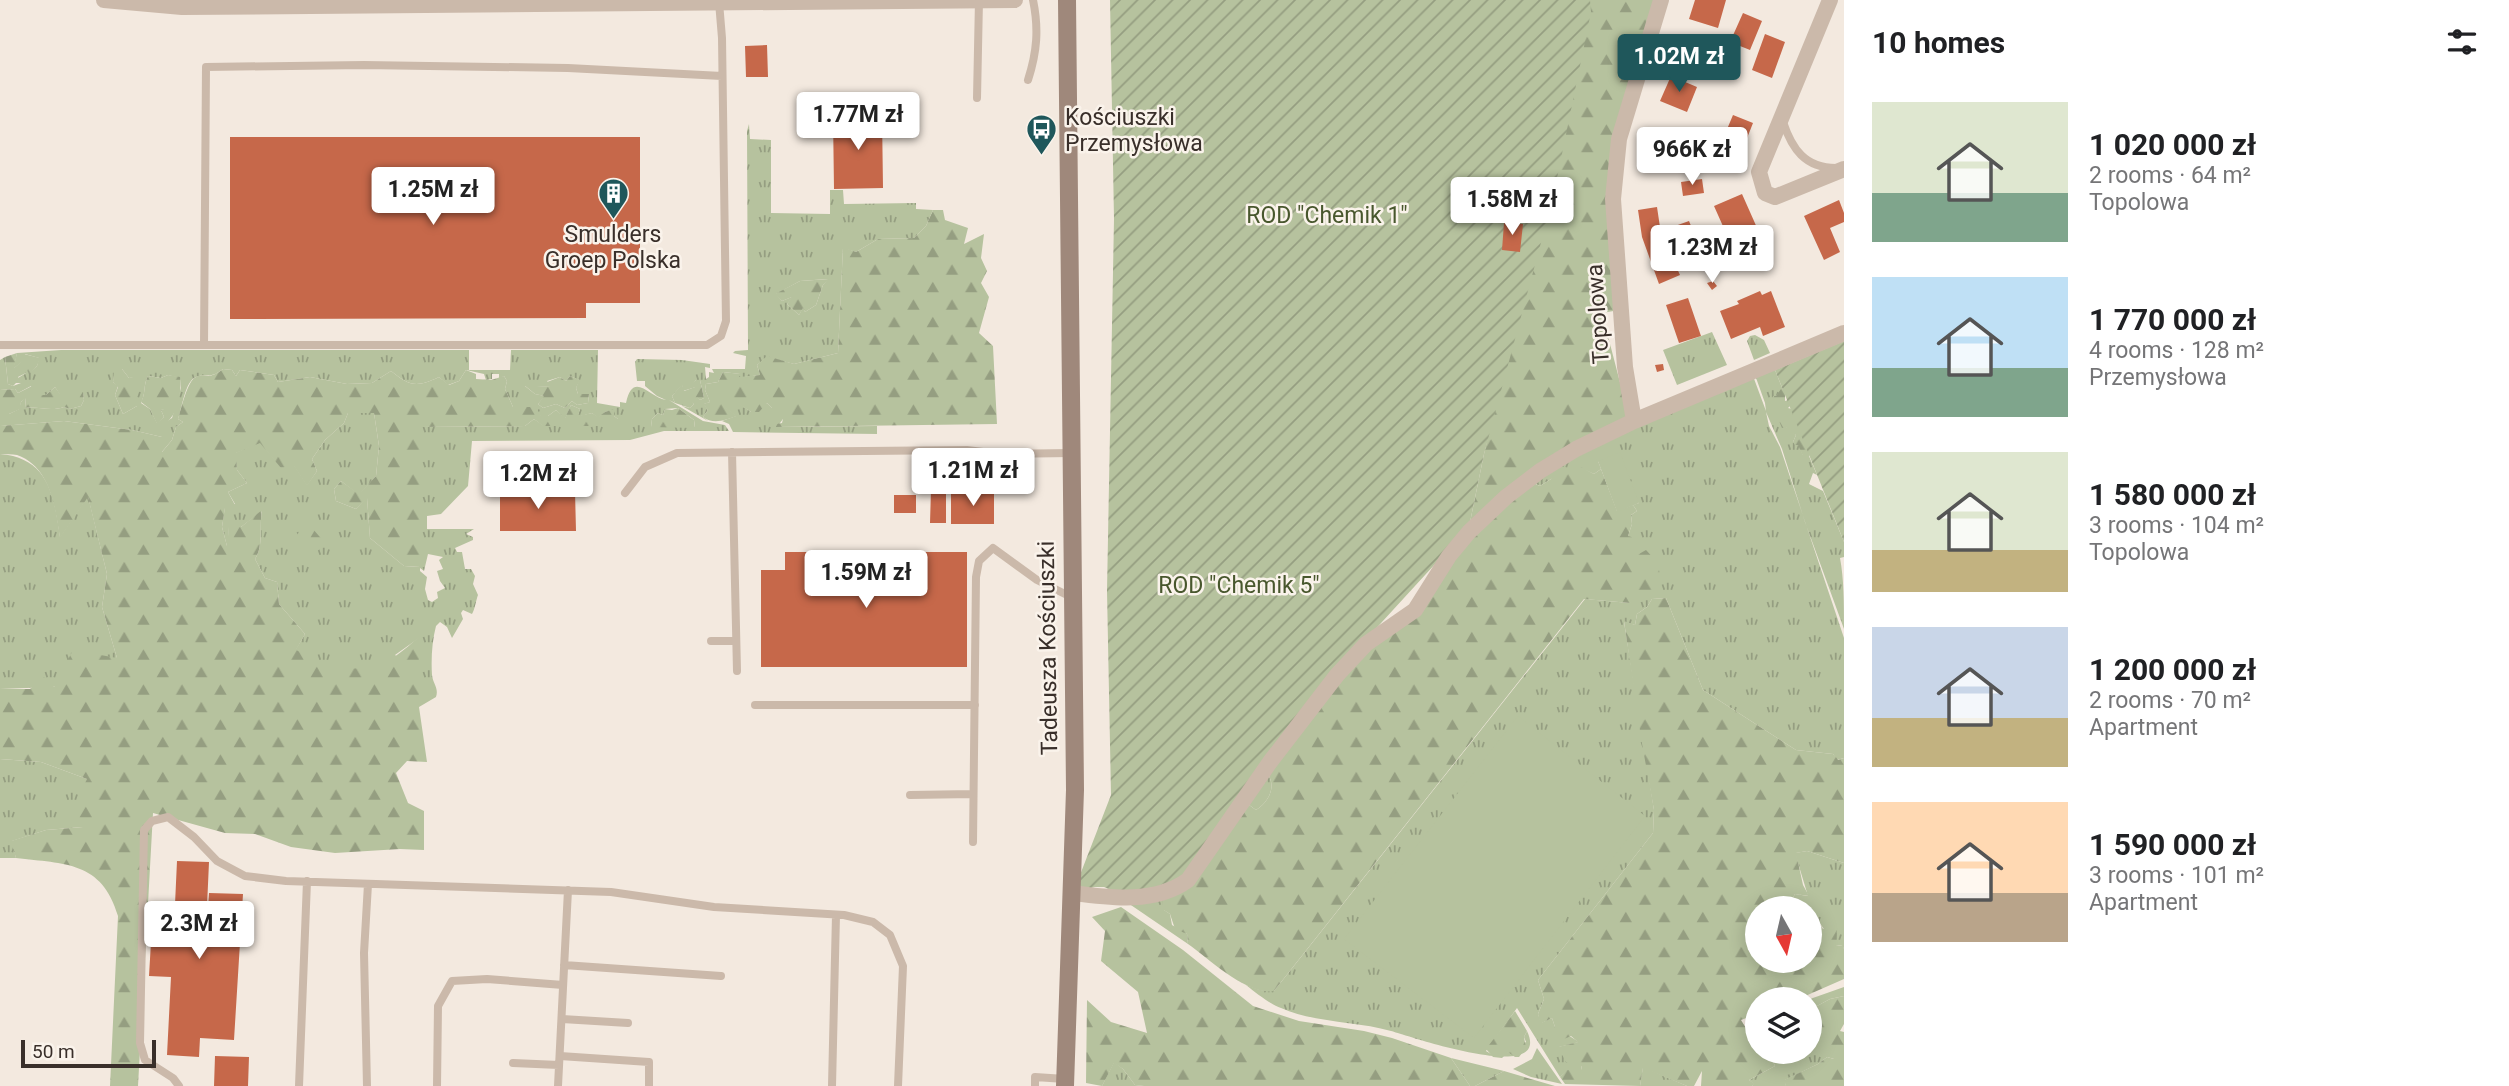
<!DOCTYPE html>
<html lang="en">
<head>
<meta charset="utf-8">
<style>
	:root { --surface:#fff; --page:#f2f2f2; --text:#202124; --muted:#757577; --accent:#1f575b }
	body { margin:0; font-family:Roboto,sans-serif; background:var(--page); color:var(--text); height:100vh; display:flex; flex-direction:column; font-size:26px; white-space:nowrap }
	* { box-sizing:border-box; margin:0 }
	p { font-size:23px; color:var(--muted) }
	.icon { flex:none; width:38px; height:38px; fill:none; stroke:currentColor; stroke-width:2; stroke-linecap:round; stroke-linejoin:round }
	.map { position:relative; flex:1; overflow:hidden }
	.details { display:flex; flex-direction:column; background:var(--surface); width:665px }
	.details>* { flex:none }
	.needle { width:46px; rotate:172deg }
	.tools { position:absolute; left:1745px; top:896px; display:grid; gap:14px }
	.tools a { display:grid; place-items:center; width:77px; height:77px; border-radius:50%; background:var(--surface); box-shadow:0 4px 18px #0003; font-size:35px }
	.scale { position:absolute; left:21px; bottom:18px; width:135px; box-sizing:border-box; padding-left:7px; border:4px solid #392f2a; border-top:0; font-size:19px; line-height:24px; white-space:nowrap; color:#392f2a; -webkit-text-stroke:5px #faf3eb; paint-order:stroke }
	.price { position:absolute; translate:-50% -60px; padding:0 16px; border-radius:7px; background:#fff; color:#222; font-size:23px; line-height:46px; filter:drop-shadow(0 2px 4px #0008) }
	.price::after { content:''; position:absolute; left:50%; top:42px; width:21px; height:16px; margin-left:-10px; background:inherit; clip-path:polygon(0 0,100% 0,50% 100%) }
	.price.on { background:var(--accent); color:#fff }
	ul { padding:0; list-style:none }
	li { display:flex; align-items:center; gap:21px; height:175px; padding:0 28px }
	li span { display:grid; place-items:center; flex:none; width:196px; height:140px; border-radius:0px; color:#555 }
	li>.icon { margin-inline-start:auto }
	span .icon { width:84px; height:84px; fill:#fffc; stroke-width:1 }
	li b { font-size:30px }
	h2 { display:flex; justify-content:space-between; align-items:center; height:84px; padding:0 28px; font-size:30px }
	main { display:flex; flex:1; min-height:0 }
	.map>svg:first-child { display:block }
	.grass { fill:url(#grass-tufts); fill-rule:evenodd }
	.forest { fill:url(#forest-firs) }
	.garden { fill:url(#garden-furrows) }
	.pitch { fill:#b6c29e }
	.building { fill:#c6684a }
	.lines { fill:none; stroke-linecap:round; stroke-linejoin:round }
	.service { stroke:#cbb9aa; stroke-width:8 }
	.minor { stroke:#cbb9aa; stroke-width:16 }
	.secondary { stroke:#9f887b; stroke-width:18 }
	.labels { text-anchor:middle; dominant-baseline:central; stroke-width:5; stroke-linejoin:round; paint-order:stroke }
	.poi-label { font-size:23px; fill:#392f2a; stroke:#faf3eb; text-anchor:start }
	.park-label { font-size:23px; fill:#48572d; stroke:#faf3eb }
	.street-label { font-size:23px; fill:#392f2a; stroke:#faf3eb }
</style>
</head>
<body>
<main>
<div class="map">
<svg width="1844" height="1086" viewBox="0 0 1844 1086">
	<defs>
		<pattern id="grass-tufts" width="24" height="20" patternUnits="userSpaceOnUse" patternTransform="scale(1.75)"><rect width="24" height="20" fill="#b6c29e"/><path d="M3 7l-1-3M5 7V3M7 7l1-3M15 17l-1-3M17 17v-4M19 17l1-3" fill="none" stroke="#959e81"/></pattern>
		<pattern id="forest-firs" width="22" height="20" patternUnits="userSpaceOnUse" patternTransform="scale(1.75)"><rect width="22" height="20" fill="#b6c29e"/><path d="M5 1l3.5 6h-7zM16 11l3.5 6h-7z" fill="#959e81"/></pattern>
		<pattern id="garden-furrows" width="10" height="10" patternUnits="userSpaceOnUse" patternTransform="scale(1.75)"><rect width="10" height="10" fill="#b6c29e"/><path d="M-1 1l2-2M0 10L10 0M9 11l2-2" fill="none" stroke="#959e81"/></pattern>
	</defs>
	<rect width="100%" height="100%" fill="#f3e9df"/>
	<path class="grass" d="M749,124L750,139L771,140V213L830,214V190H843L844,204L916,203V209L933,210L926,226L914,238L878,239L856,252L843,248L838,353L794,364L767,357L757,365L760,375L737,378L740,374L723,372L718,382L706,384L705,390L710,402L704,404L708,410L703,417L708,421L682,406L690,408L694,404L691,401H695L697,396L700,400L704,398L700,380H696L693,384L696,387L683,391L682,385L672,396L675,403L669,400L703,421L725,425L729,431H664L630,440L472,441L468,486L441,514L427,516V529H474L466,534L473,537V540L455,548L457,552H462L465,569H471L475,576L473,584L478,595C476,600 475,609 472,614L463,610L461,613L463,619L452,638L447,627L440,622L436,626C432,641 431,659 432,675C433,684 439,688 436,697L419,707V638L395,655L412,667L415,691L410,713L399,717L359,751L367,779L376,789L357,798L346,810L338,803L351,785C325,768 313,762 285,781L250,775L242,765L233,766L222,762L231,741C247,750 260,753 278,753L281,738L302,744L301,753L307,756L314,748L327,754L335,747L330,734L300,729L292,710L267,699L241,718V709L262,692L243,685V674L260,680C282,673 294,653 305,634L279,604L277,582L265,578L255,559C264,546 259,526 262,511L241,527H229L228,550L222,527L225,507L235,504L228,492L247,483L237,470L235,453L260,442L281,467L294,465L307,485L317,471L312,459L325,440L344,423L348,413H374L379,446L376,476L359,495L341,481L334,489L336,501L356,509L367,497L370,538L404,566L419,567L420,427L525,426L534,419L544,426H618V419L614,416V410L605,412L598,418L592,413L577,417L580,409L571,405L565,419L556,410L548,416L541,417L535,407H513L505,389L507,381L504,376L499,379V374H492V379L486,380L484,374L466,370L459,381L448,385L439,377C416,388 410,386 391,371L372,383L347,384L310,377L278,382L274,375L240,370L236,376L232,370L223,369C209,380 208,372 196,377C185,381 182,408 178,419L183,422L176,427L172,440L161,453L162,437L132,430L64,421L1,426L0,434V414H9L19,409L21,402L26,397L25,408C39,406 50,412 64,407L70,409L81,406L84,400L83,393L60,395L55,387L46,395H34L31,386L18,393L15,389L0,390V360L5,357L8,384L13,386L21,383L18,378L26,373V366L29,373L37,366L39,358L25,354L23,361L13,369L17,353L61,350H469V370H510L511,350H598L597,403L620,407V402L626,403C633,370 649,397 666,400L657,396L645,386V381H637L635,362L637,359L682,360L710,364V368L705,367L706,379L709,377V372L714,373L712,369H745L746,356L733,353L735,351L748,350L747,131ZM828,279L823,285L816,305L805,312L803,307L799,315L787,304L794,296L782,301L776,294L800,281ZM115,369H122L129,378L137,377V406L123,414L115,395L118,386L113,382ZM168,375L180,378L181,388L172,418L167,421V408L161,410L164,417L157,423L150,409L141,403C146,393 143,385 148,376L161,378ZM570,376L579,380L576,388L578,394H589L588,403L577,405L572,401L565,408L556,404L543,408L538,404L545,396L535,394L525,386L552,387L547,381L560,377L566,381ZM678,408L694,420L695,427H651L652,419L658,413L663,415L665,409ZM428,554L443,557L439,560L443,569L437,571L440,581L445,588L437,592L438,598L432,602L428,600L425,589L427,577L420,571V568L424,571Z
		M1712,332L1727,365L1677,385L1663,350Z
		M1755,335L1764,340L1770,353L1754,360L1747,341L1750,336Z
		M1775,370L1783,390L1776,396L1777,410L1781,412L1786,427L1796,435L1793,442L1798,444L1803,455L1809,456L1817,475L1813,473L1809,484L1823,491L1844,542V557L1840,558C1844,579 1844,604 1844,629L1805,522L1782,449L1766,412L1769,426L1780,447L1844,638V758L1837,760L1833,754L1796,750L1703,690L1666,598L1652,599L1647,607L1637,614L1635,625L1624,622L1654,810L1653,833L1538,980L1544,999L1538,1014L1541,1023L1552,1018L1555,1027L1579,1042L1559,1047L1582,1065L1581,1071H1567L1560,1077L1517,1008L1486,1051L1491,1054L1508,1052L1526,1042L1524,1037L1527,1031C1553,1086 1409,1036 1391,1031C1356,1021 1315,1023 1281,1008C1270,1004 1256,993 1246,985L1260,990L1274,991L1585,599L1630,603L1639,555L1628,536L1632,524L1631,515L1637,511L1633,505L1639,503L1598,461L1601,469L1594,474L1581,468L1551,479L1540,486L1531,482L1555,464L1753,376L1766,411L1765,403L1755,375Z
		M739,403L751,412L767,403L783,419L777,427L877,426V434L733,432L729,424L722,421L736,416L724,407Z
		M0,454C49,458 54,496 60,537L88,496L107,574L102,607L117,658L53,687L0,689Z
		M0,759L41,762L87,779L83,827L46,830L12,841L16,858H0Z
		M1267,773C1277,786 1269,802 1256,810L1245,802Z
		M1807,851L1844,863V949L1842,945L1836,946L1814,915H1810V908H1785L1784,904L1791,901L1795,894L1808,896L1795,853Z
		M1166,898L1164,910L1170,914L1172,925L1187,934L1188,944L1125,901Z
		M1844,987V996L1830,999L1817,1006L1810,1003V999Z
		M1810,1047L1812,1051H1834V1059L1827,1057L1818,1064L1785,1080L1786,1086H1752L1754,1084L1749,1080L1775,1066L1769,1052H1810Z
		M1537,1048L1562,1084L1531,1077L1513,1069L1532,1059Z
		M1451,1058L1504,1071L1475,1086H1470Z
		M1114,1062L1123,1069L1135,1085L1144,1086H1102Z
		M1643,1067L1687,1086H1640Z"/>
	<path class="forest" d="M1590,0H1661L1616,163L1625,309L1602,313L1630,421L1469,527L1484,454Z
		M933,210H943L945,220L968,228L964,244L984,234L981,258L987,271L981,283L989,297L979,333L993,346L997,424L776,427V424L782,423L783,419H777L772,415V408L767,403L759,412H751L739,404L738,408L725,407L737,416C726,420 713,425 703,417L708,410L703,404L710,402L705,390L706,384L718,382L723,372L741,374L739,377L760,375L757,365L767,356L794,364L838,353L843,247L856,252L878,239L914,238L926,226Z
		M829,279L823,285L816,305L805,312L803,308L799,315L787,304L792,297L782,301L775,294L800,281Z
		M17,353L14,368L22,361L24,354L40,358L37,366L29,374L26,368V373L18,377L22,383H16L13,386L8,384L5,357Z
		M114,369H122L129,378L137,376V406L123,414L115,395L118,387L113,382Z
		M223,369L232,370L236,376L240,370L274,375L278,382L310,377L347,384L372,383L391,371C410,386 416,388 439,377L449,385L459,381L466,370L476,374V379L491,380L504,376L507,381L505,389L513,407H536L541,416H548L556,410L565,418L571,405L580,409L578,416L592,413L598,417L605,412L614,409V416L618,419V426H543L534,419L525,426L420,427V567L404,566L370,538L367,498L356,509L336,501L334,489L341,481L359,494L376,476L379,446L374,413H348L344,423L325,440L312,459L317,471L307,486L294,466L281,468L260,443L236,453L237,470L247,483L228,492L235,505L225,508L222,527L227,546L229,527H241L262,510C259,526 264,546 255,559L265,578L277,582L279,604L305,634L296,650C319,661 345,673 372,667C389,664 406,648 419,637V707L427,762L407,761L396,773L408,803L424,811V850L400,849L335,853L291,847L255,834L225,833L153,813L138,1086H110L118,916C102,861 65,864 16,858L11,841L46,830L83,827L72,810L87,779L41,762L0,759V689H30L44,677L54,687L73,650L117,658L102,607L107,574L88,497L60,538C55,508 51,467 17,455C12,454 5,454 0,454V426L64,421L132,430L162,437V452L172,440L176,427L183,422L178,419C181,410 187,381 196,377C208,372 207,381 223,369Z
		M168,375L180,377C182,391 178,413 167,422V409L161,410L164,417L157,424L150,409L141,402C146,393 143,385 148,376L161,378Z
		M570,376L580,380L576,388L578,394H589L588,403L577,405L572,401L565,408L556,404L543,408L538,404L544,396L535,394L524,385L550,387L547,382L560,377L566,381Z
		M696,380H700L704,398L700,400L697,397L696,401H692L694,404L690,408L675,403L672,396L682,384L684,391L695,387L692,384Z
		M32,386L35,395H46L55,387L60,394L83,392L84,400L81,406L70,409L64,407C50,412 38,406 25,408L26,398L21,402L20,409L9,414H0V390L15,389L18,393Z
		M1781,389L1785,390V401L1788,400L1791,405L1788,408L1796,410L1814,451L1809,456H1803L1798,445H1795L1793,442L1796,435L1787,431L1786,427L1782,428L1777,416L1780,412H1775L1771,405L1773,396H1776Z
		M678,408L694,420L695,428L651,427L652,419L658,413L663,415L665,409L672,410Z
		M1558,465L1573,470L1581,467L1594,474L1601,469L1617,511L1633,505L1637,511L1631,515L1632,524L1628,536L1635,538L1639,554L1646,550L1658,563L1661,583L1649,596L1630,603L1584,599L1274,991C1248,996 1209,959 1188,944L1187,934L1175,929L1170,914L1162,909L1163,900L1245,802L1256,810C1269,802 1277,786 1267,773L1304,723L1456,553L1530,482L1540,486L1551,479Z
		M312,528L326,544L316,552L304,550L294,538L301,530Z
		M1666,598L1703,690L1796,750L1833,754L1838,760L1844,758V863L1807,851L1796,853L1803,885L1809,896L1795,894L1791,901L1785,904V908H1757V961H1810V915H1814L1823,929L1837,925L1836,946L1843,945L1844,949V979L1803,997L1804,999H1757V1014L1741,1020L1749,1033L1757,1032V1052H1769L1775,1066L1749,1080L1755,1084L1752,1086H1701L1702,1071L1694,1086H1687L1643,1068L1640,1086L1565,1084L1560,1077L1567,1070H1581L1582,1066L1566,1062L1558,1047L1578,1042L1571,1036L1555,1043L1546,1035L1555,1027L1552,1018L1540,1024L1538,1014L1544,999L1538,980L1653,833L1654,810L1641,738L1624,621L1635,625L1637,614L1647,607L1652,599Z
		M1121,907L1183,950L1253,1006L1299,1021L1364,1031L1392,1038L1451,1058L1470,1086H1144L1135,1085L1123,1069L1114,1063L1102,1086L1086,1083L1087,1000L1111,1022L1147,1033L1138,992L1101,961L1105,931L1092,917Z
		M1844,996V1024L1840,1031L1844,1032V1086H1786L1784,1080L1818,1064L1827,1057L1834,1059V1051H1811L1810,1047V1003L1817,1006L1830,999Z
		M1515,1011L1527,1031L1524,1037L1526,1048L1519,1057H1515L1508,1052L1502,1058L1493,1057L1486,1049Z
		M1504,1071L1555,1086H1475Z"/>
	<path class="garden" d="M1110,0H1590L1591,12L1553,198L1484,454L1469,527L1360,646L1186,874L1175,884L1118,893L1104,887H1095L1073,893L1111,795L1107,591L1114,219Z
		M1844,341V542L1775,370Z"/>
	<path class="pitch" d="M1620,452L1639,503L1617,512L1598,461Z
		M1518,716L1645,816L1474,1038L1344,939Z"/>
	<path class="building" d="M1695,0H1726L1718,28L1689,19Z
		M1743,13L1762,21L1750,50L1730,42Z
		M1689,34L1712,43L1702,69L1678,60Z
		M1765,34L1785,42L1772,78L1752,70Z
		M767,45L768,77H746L745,46Z
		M1671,76L1697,87L1687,112L1660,101Z
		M882,115L883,188L834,189L833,116Z
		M1733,115L1753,123L1738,161L1717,153Z
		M1653,129L1676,137L1667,162L1644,154Z
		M230,137H640V303H586V318L230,319Z
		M1702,179L1704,193L1683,196L1681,182Z
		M1742,194L1758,230L1730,242L1714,206Z
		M1839,200L1844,213V222L1830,228L1840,252L1824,260L1804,216Z
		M1657,207L1661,234L1680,275L1659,284L1642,237L1638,210Z
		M1689,221L1694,233L1703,230L1713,255L1696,262L1692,252L1686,254L1675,226Z
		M1504,223L1523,224L1520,252L1502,250Z
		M1713,281L1717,286L1712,290L1707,283Z
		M1760,291L1762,295L1771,291L1785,327L1763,336L1760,327L1731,339L1720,311L1739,304L1737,301Z
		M1688,298L1701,336L1679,343L1666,305Z
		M1663,364L1664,370L1657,372L1655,365Z
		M931,490H946V523H930Z
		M575,491L576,531H500V492Z
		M951,492H994V524H951Z
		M894,495H916V513H894Z
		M785,552H967V667H761V570H785Z
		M177,861L209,862L205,951L209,893L243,894L234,1040L200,1038L199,1057L167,1055L171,977L149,976L152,925L174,926Z
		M215,1056L249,1057L248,1086H214Z"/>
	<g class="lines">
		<path class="service" d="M719,2L722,38L726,321L721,336L707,345H204L206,67L364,65L568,68L722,76
			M1028,80C1037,52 1039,29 1033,0
			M977,98L979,0
			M1783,122C1792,149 1805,168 1836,168
			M0,345H204
			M732,452L737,671
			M625,493L645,467L677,453L967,450L999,454L1071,453
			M711,641H736
			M755,705H975
			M910,795L973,794
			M973,842L976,577L979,561L993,548L1037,580L1073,598
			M564,965L721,976
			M562,1019L628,1023
			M560,1056L649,1062V1086
			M513,1063L559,1065
			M179,1086L173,1078L145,1060L140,1043L144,830L152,821L168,817L194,837L217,861L245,876L286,881L611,892L714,907L844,915L873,922L890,935L903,966L898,1086
			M299,1086L307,881
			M367,1086L364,953L368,884
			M437,1086L438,1006L452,981L487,979L563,985
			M558,1086L568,890
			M832,1086L836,915
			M1035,1086V1077L1065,1079"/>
		<path class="minor" d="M104,0L182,7L1015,0
			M1830,0L1759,172L1765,193L1775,197L1844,169
			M1634,421L1625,367L1613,199L1619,139L1661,0
			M1073,893C1111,898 1155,904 1188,880L1270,762L1337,675L1366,644L1415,610L1449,556L1469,532L1506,497L1540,471L1576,449L1634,421L1844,333"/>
		<path class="secondary" d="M1065,1086L1075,790L1067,0"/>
	</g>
	<defs>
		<symbol id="bus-pin" viewBox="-11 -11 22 30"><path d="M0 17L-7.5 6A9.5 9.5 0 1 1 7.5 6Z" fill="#1f575b" stroke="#faf3eb"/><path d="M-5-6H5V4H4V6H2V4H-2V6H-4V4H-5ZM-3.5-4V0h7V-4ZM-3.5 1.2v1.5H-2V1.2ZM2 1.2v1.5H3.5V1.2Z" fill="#fff"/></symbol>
		<symbol id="building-pin" viewBox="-11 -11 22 30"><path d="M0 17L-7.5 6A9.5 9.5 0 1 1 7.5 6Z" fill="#1f575b" stroke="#faf3eb"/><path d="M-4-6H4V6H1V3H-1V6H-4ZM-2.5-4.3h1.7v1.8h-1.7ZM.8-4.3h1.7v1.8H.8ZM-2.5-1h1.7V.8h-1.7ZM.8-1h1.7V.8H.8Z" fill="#fff"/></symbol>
	</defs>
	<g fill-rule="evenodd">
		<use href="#bus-pin" x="1024" y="112" width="35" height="47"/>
		<use href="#building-pin" x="596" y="176" width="35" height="47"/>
	</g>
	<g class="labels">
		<g class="poi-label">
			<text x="1065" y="117">Kościuszki<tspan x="1065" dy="26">Przemysłowa</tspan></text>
			<text x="613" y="234" text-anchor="middle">Smulders<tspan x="613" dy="26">Groep Polska</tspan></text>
		</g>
		<g class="park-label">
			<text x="1327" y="215">ROD "Chemik 1"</text>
			<text x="1239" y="585">ROD "Chemik 5"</text>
		</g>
		<g class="street-label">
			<text transform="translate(1598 314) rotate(-94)">Topolowa</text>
			<text transform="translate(1048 648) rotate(-91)">Tadeusza Kościuszki</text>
		</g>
	</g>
</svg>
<div class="tools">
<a><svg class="needle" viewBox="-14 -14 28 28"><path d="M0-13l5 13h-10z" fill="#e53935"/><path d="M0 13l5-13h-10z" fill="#757577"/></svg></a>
<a><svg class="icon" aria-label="layers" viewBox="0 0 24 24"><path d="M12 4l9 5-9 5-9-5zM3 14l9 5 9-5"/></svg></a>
</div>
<div class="scale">50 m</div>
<b class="price on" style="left:1679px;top:94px">1.02M zł</b>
<b class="price" style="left:858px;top:152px">1.77M zł</b>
<b class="price" style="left:1692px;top:187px">966K zł</b>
<b class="price" style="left:433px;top:227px">1.25M zł</b>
<b class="price" style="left:1512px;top:237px">1.58M zł</b>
<b class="price" style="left:1712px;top:285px">1.23M zł</b>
<b class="price" style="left:973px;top:508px">1.21M zł</b>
<b class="price" style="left:538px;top:511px">1.2M zł</b>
<b class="price" style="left:866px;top:610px">1.59M zł</b>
<b class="price" style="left:199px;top:961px">2.3M zł</b>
</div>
<section class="details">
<h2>10 homes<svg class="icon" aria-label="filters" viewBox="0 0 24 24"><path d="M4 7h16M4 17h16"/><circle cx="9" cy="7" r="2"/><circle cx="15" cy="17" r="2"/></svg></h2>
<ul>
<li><span style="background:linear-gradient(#dfe7d0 65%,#7fa58c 0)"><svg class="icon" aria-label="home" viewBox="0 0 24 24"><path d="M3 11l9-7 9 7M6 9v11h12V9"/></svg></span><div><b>1 020 000 zł</b><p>2 rooms · 64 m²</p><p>Topolowa</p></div></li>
<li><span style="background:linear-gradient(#bfe0f5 65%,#7fa58c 0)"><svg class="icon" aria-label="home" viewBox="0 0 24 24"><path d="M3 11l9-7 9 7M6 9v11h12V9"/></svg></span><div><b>1 770 000 zł</b><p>4 rooms · 128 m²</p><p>Przemysłowa</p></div></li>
<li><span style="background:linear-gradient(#dfe7d0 70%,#c2b280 0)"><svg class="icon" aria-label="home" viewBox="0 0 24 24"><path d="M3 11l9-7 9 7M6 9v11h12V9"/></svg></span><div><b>1 580 000 zł</b><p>3 rooms · 104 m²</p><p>Topolowa</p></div></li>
<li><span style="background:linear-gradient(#c9d6e8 65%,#c2b280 0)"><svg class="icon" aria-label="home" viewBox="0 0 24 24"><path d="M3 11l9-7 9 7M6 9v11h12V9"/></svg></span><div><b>1 200 000 zł</b><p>2 rooms · 70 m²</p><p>Apartment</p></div></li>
<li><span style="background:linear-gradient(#ffd9b3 65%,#b9a48a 0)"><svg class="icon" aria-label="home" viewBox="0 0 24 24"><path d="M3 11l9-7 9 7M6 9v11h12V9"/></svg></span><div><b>1 590 000 zł</b><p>3 rooms · 101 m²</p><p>Apartment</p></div></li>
</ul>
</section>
</main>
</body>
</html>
